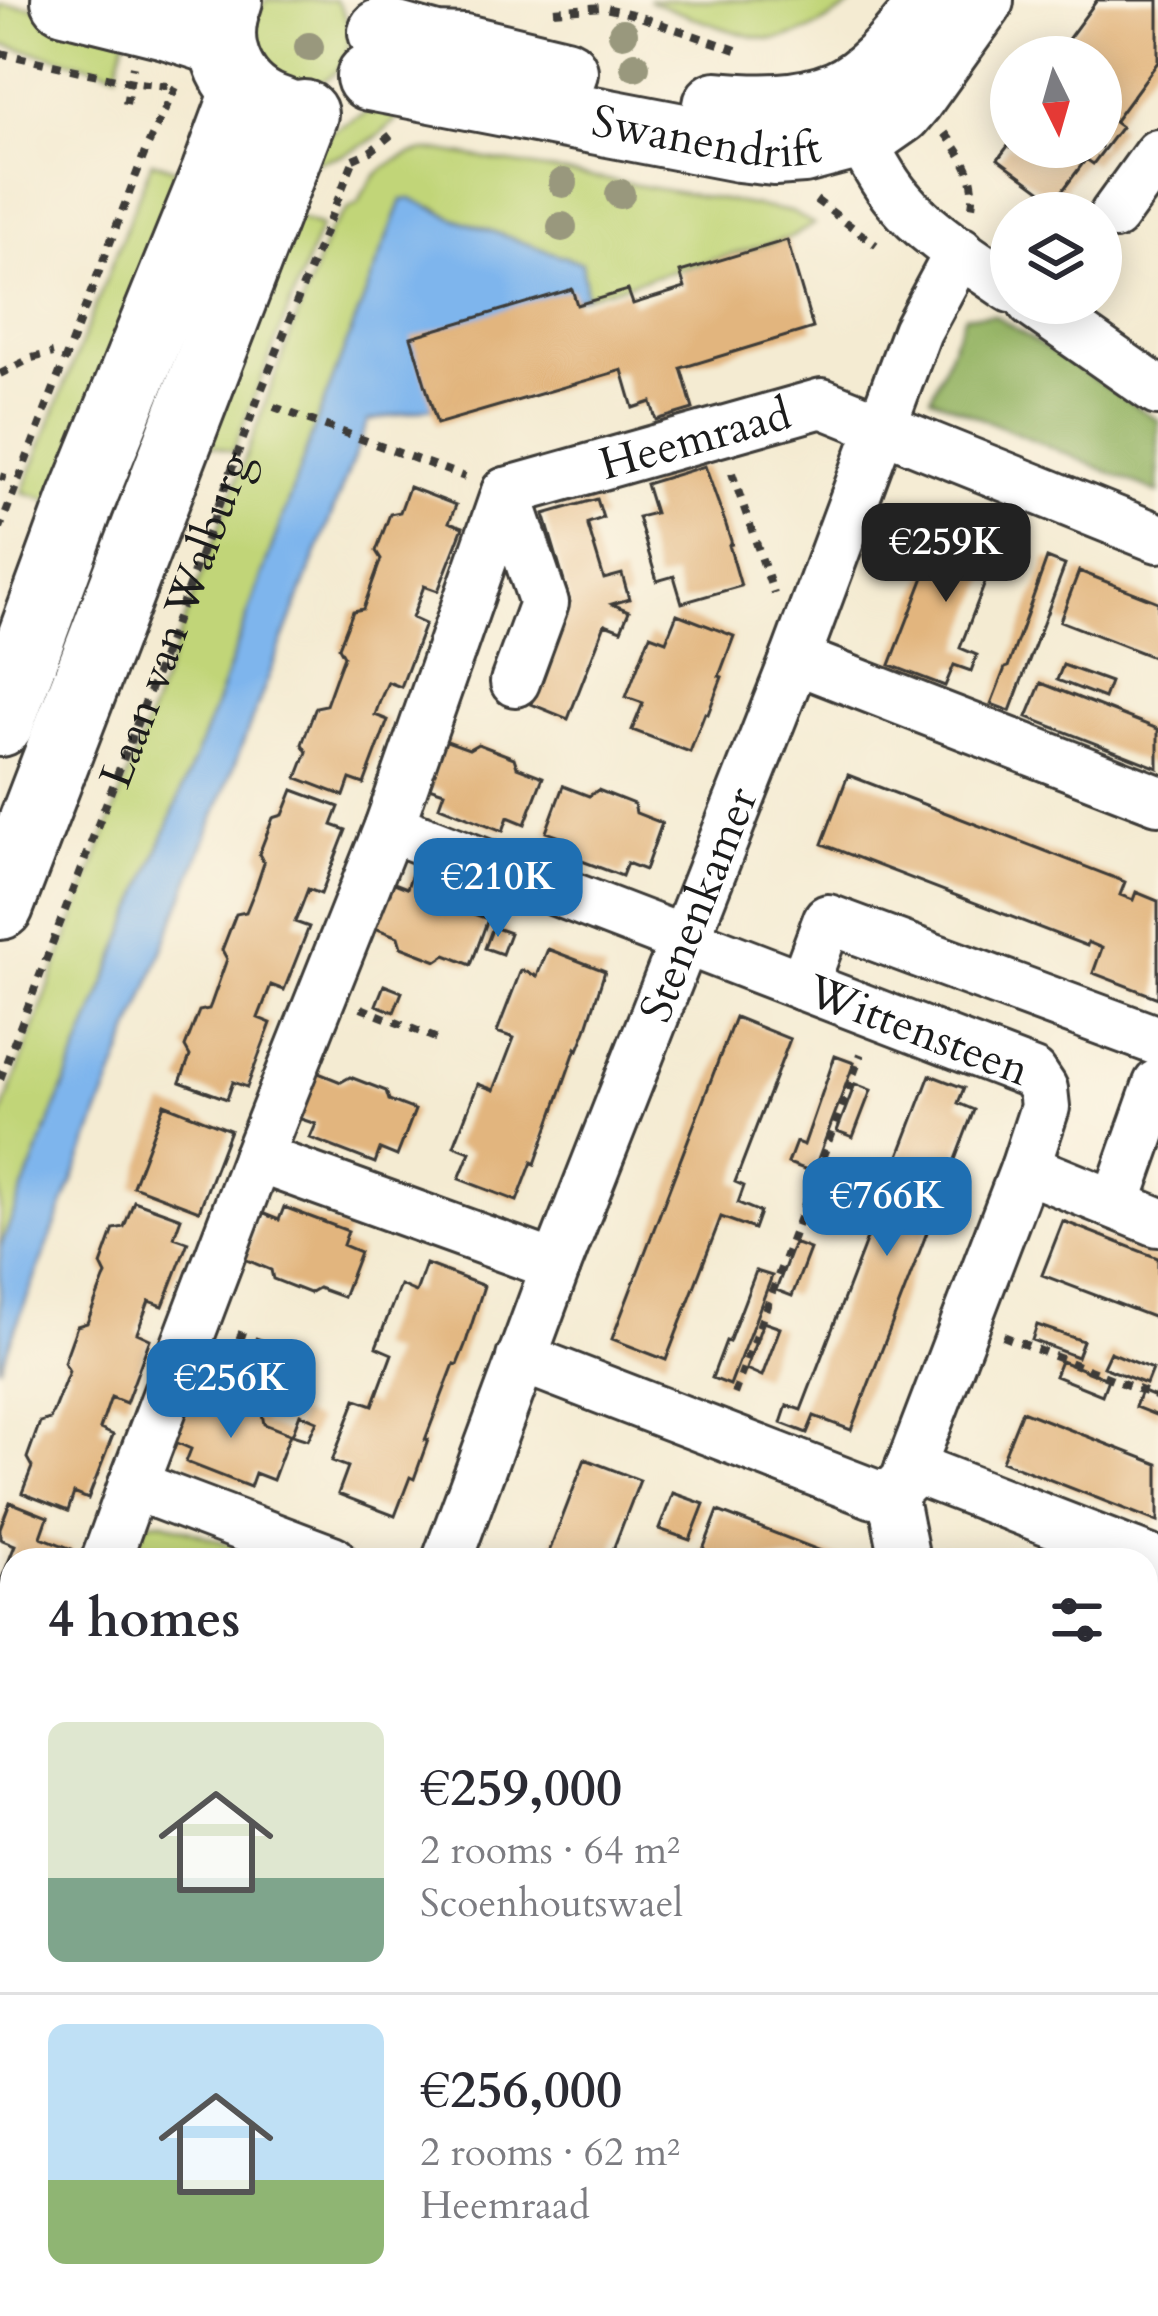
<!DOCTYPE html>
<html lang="en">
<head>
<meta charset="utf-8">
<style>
	:root { --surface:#fff; --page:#f2f2f3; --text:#2b2b33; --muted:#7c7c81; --line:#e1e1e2; --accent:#1f6fb2 }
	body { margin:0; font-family:Cardo,serif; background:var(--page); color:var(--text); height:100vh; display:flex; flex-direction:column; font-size:45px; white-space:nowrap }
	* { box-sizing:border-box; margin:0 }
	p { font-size:39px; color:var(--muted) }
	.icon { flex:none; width:66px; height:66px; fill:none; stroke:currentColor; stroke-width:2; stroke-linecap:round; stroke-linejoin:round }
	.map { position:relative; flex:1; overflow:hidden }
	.sheet { position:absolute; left:0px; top:1548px; width:1158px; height:768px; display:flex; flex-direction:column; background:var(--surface); border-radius:36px 36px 0 0; box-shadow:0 6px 30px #0003 }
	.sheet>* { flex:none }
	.needle { width:78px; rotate:175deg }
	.buttons { position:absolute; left:990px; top:36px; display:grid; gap:24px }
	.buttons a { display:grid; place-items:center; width:132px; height:132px; border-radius:50%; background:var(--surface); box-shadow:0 6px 30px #0003; font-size:60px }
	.price { position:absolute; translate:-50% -102px; padding:0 27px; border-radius:24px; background:var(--accent); color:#fff; font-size:39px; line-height:78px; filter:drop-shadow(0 3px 6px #0008) }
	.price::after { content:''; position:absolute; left:50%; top:72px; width:36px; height:27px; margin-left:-18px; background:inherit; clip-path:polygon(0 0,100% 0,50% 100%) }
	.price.current { background:#222; color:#fff }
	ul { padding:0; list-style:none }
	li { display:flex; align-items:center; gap:36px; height:300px; padding:0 48px }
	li+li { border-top:3px solid var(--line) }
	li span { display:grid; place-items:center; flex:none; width:336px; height:240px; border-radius:18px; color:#555 }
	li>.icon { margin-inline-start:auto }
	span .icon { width:144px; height:144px; fill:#fffc; stroke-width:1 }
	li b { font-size:51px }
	h2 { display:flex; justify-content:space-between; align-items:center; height:144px; padding:0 48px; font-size:51px }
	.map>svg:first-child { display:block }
	.green { fill:#c1d578; stroke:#6e784a; stroke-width:3 }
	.forest { fill:#98b668; stroke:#5a6942; stroke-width:3 }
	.water { fill:#7eb5ed; stroke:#4d6884; stroke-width:3 }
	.building { fill:#e2b57e }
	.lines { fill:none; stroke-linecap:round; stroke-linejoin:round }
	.street-casing { stroke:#3c3b37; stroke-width:54 }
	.secondary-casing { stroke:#3c3b37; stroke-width:72 }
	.path { stroke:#3c3b37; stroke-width:8; stroke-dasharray:9 9; stroke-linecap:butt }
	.street { stroke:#fff; stroke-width:48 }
	.secondary { stroke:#fff; stroke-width:66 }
	.tree { fill:#99987d }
	.labels { text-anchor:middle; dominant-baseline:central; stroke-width:9; stroke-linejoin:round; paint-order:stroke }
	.street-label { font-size:45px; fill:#1c1c1c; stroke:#fcf5e5 }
</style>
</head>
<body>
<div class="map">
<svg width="1158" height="2316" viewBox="0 0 1158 2316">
	<rect width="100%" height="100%" fill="#fcf5e5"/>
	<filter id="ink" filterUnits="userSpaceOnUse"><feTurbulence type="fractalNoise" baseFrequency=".00833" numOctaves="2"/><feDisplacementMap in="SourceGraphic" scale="24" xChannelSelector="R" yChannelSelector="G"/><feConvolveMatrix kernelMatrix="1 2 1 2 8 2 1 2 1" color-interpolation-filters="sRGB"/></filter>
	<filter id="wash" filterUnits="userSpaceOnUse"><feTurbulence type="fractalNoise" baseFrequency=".004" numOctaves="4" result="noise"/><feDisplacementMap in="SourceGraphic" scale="48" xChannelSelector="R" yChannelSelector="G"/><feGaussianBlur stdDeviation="2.7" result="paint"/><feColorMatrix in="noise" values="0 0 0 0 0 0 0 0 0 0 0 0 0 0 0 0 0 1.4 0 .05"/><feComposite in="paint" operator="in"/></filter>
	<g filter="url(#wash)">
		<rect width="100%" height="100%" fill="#f4ebd2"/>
		<path class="green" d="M266,0H335C361,28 351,81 308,84C295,85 281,78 269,74C253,47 243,28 266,0Z
			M648,0H859C835,17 804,38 774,39C746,40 676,11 648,0Z
			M0,5L35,7L127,29L117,72L0,44Z
			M409,101C388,138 351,156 310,163L328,133L375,108Z
			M425,151H442L791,212L814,224L792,237L586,296L582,263L454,218L436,208L402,201L319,415L215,707L0,1248V1119L329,231L348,209L359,203C370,173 394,156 425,151Z
			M152,161L200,179L55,502L23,492Z
			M281,212L321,226L233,452L194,440Z
			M161,1521L275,1560H130L147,1522Z
			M0,1619L12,1624V1902L0,1932Z
			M1146,1844L1158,1849V2050L1146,2051Z
			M1156,2073L1158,2092V2265L1146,2261V2074Z
			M763,2304H1033L1037,2316H757Z"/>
		<path class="forest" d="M965,315H994L1158,420V493L931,397Z"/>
		<path class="water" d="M412,199L454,218L582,263L586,296L418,342L436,407L368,421L0,1368V1248L215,707L319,415L402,200Z"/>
		<g id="blocks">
			<path class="building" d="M1097,0H1158V62L1114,122L1121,127L1093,164L1086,159L1055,201L998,159L1011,142V147H1101V57H1055Z
				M787,240L813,328L681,368L693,409L656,420L651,402L633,408L622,370L437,424L411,337L572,289L577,305L628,290L633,304L685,288L680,272Z
				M705,466L726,525L732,544L729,545L741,586L682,603L674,576L657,581L638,517L655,513L646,484Z
				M409,487L456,505L449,522L463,527L438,591L424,586L412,618L425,624L401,687L388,682L381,698L375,715L388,720L364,784L350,779L344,796L297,778L307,752L302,744L316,707L326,705L335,680L344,656L339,647L353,611L363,609L381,559L376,551L390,514L400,512Z
				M597,499L603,518L588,523V526L604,579L622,574L629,599L612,604L629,611L621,630L605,624L568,719L531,704L570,602L544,514Z
				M946,520L1001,541L960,648L977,655L971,671L954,665L945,686L890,665Z
				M1047,558L1065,565L1010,711L991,704L1005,668L1008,667Z
				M1079,571L1158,602V659L1060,621Z
				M677,614L734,636L719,676L722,677L715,695L708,714L705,713L690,752L632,730L643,703L626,697L650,635L666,641Z
				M1063,665L1110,682L1104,698L1057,680Z
				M1041,683L1158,729V768L1027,717Z
				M444,740L469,749L478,744L514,758L517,767L543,777L525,824L508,817L503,831L439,806L444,792L426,786Z
				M848,775L1123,881L1125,882L1120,895L1133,900L1136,892L1158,901V998L1093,973L1102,948L1088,942L1087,946L822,844Z
				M563,786L589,796L598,790L634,804L636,813L662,823L645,870L627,863L622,876L558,852L563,838L546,832Z
				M293,790L339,807L332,825L346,830L321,894L308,889L302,905L295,922L309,927L284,990L271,985L258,1018L271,1023L247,1087L233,1082L227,1099L180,1082L190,1056L185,1047L199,1011L209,1009L211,1004L227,959L222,950L236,914L246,912L256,887L264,863L259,854L273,818L283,815Z
				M412,874L476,899L471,913L488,919L471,965L446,955L437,961L401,947L398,937L372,927L389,881L407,888Z
				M493,927L510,933L502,954L485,948Z
				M548,949L605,971L586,1030L578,1050L576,1048L535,1164L532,1162L517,1201L459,1179L470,1152L454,1146L478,1084L494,1090L514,1038L497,1032L521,970L537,976Z
				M384,985L402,992L394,1012L376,1005Z
				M735,1017L790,1039L735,1182L744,1186L738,1203L760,1212L754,1229L721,1217L666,1360L612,1339Z
				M835,1056L854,1063L813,1172L788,1163L796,1142L804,1145Z
				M316,1072L341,1082L350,1077L386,1091L389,1100L415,1110L397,1156L380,1149L375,1163L310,1138L316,1124L298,1118Z
				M930,1075L964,1088L958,1103L974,1110L851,1430L814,1416L807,1433L781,1423L787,1405L801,1410Z
				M855,1084L871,1090L853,1137L837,1131Z
				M164,1104L230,1130L199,1211L133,1186Z
				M824,1163L841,1169L822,1217L807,1210Z
				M134,1201L181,1218L174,1237L188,1242L163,1306L149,1301L137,1333L150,1339L126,1403L111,1397L100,1429L113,1435L88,1499L74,1493L68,1511L22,1493L32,1467L27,1458L40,1422L50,1419L69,1371L64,1362L77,1326L87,1323L104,1279L106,1275L101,1265L114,1229L124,1227Z
				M284,1207L348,1231L343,1245L360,1252L343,1297L318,1288L309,1293L273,1279L271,1270L244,1259L262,1213L279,1220Z
				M1063,1221L1158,1258V1319L1042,1275Z
				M794,1243L810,1249L792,1296L776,1290Z
				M426,1264L484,1286L465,1345L457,1365L454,1364L425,1440H428L414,1479L410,1477L395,1516L338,1494L348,1467L332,1461L356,1399L373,1405L392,1354L376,1347L400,1285L416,1292Z
				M756,1271L772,1276L730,1385L712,1378L726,1341L729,1342Z
				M763,1322L780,1328L762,1376L746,1369Z
				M1037,1325L1083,1341L1077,1357L1032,1340Z
				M1110,1352L1152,1369L1146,1384L1103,1367Z
				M1061,1361L1108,1379L1102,1395L1055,1376Z
				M1141,1391L1158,1398V1416L1135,1407Z
				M191,1396L217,1405L226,1400L262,1414L264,1424L290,1434L273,1480L255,1473L250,1487L186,1462L191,1449L173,1441Z
				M1022,1411L1158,1464V1522L1002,1461Z
				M300,1414L317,1421L308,1440L292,1435Z
				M585,1459L640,1480L626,1516L609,1560H546Z
				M673,1493L704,1504L690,1540L659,1529Z
				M10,1502L48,1517L41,1537L72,1549L68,1560H12V1599L0,1594V1583L15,1545L0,1539V1528Z
				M718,1511L844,1560H699Z
				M1146,1694L1158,1699V1759L1146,1755Z
				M12,2059V2111L0,2106V2089Z
				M0,2116L12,2120V2159L3,2182L12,2186V2242L0,2237Z
				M412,2304H552L547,2316H421L409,2311Z
				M554,2304H729L727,2309L734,2311L733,2316H564L567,2310Z"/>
		</g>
	</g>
	<g filter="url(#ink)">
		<use href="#blocks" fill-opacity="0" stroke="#3c3b37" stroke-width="3"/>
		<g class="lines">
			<defs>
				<g id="street">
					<path d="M846,109C862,139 877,174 899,200C929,236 973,261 1011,288"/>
					<path d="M1114,215L1158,154"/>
					<path d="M1032,303L1158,391"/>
					<path d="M506,492L544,603L515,682"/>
					<path d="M795,659L1158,800"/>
					<path id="s2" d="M389,827L1033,1074L1043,1089L1045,1107L1025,1168L905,1481L892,1494H874L521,1358"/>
					<path d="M803,986L828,919L1158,1041"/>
					<path d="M257,1158L556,1266"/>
					<path d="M1025,1168L1158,1222"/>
					<path d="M1123,1183L1158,1084"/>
					<path d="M910,1467L1158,1563"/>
					<path d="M892,1494L905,1560"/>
					<path d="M106,1560L133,1485"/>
					<path id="s3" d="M332,1560L133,1485L257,1158L389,827L506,492L822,403L1158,538"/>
					<path id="s4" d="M447,1560L556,1266L795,659L917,331L960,251"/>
					<path d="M1146,1656L1158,1661"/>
					<path d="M0,2028L12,1996"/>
					<path d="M0,2275L12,2279"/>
					<path d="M78,2304L109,2316"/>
					<path d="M264,2316L266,2304"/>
				</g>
				<g id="secondary">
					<path d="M65,0L166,25L222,43"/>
					<path d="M229,0C210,46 232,97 281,111"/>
					<path d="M382,32L436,47L464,48L564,72"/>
					<path id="s5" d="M370,77L739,148L774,152L803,150L860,135L879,125L899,111L910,98L980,0"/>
					<path d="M717,105C757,109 801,110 839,94C878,77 908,34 935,3"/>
					<path d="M0,723L81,502L215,173L245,92"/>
					<path d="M0,906L304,114"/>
				</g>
			</defs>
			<use href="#street" class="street-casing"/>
			<use href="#secondary" class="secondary-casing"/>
			<g class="path">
				<path d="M554,11L601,7L632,14L742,52"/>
				<path d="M0,53L129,82L176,87L147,147L0,528"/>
				<path d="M126,104L133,66"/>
				<path d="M945,133C963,157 979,179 971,211"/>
				<path d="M353,159L371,151L391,135"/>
				<path d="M816,200L876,245"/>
				<path d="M0,374L32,358L53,353"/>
				<path d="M274,407L465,477"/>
				<path d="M732,473L774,594"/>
				<path d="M0,476L6,478"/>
				<path d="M361,1008L440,1040L442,1043"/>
				<path id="s1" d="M0,1079L163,656L257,401L354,159"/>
				<path d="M237,1334L313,1361L320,1358"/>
				<path d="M1003,1336L1158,1397"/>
				<path d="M734,1394L861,1054"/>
				<path d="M1146,1833L1158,1837"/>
				<path d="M1146,2060L1158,2058"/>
				<path d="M0,2110L12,2114"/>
				<path d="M1146,2267L1158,2271"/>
			</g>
			<use href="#street" class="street"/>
			<use href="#secondary" class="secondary"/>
		</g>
		<g class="tree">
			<circle cx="623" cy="33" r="15"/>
			<circle cx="309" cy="47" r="15"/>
			<circle cx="635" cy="66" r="15"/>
			<circle cx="563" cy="183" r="15"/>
			<circle cx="620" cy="194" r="15"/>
			<circle cx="562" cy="227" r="15"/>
		</g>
	</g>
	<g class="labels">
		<g class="street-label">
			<text stroke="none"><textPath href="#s5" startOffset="342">Swanendrift</textPath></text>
			<text stroke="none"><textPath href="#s3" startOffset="1470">Heemraad</textPath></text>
			<text stroke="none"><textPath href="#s1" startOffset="492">Laan van Walburg</textPath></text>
			<text stroke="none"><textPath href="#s4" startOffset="702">Stenenkamer</textPath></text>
			<text stroke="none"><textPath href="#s2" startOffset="567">Wittensteen</textPath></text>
		</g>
	</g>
</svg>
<div class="buttons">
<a><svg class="needle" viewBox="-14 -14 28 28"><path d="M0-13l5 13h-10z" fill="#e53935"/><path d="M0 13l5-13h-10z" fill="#7c7c81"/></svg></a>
<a><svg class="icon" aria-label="layers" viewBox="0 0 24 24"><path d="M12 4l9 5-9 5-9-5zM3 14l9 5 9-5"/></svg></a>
</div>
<b class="price current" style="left:946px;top:605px">€259K</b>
<b class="price" style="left:498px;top:940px">€210K</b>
<b class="price" style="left:887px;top:1259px">€766K</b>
<b class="price" style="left:231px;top:1441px">€256K</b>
<section class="sheet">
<h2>4 homes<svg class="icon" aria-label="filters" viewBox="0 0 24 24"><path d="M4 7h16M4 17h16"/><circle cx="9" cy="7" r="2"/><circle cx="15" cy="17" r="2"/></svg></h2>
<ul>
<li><span style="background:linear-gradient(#dfe7d0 65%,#7fa58c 0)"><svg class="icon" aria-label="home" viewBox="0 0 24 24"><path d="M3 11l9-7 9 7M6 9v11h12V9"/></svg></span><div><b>€259,000</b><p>2 rooms · 64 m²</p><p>Scoenhoutswael</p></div></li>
<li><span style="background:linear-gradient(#bfe0f5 65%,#8fb573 0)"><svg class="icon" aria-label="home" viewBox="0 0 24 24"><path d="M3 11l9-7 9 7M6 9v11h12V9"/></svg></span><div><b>€256,000</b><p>2 rooms · 62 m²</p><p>Heemraad</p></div></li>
</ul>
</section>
</div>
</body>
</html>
